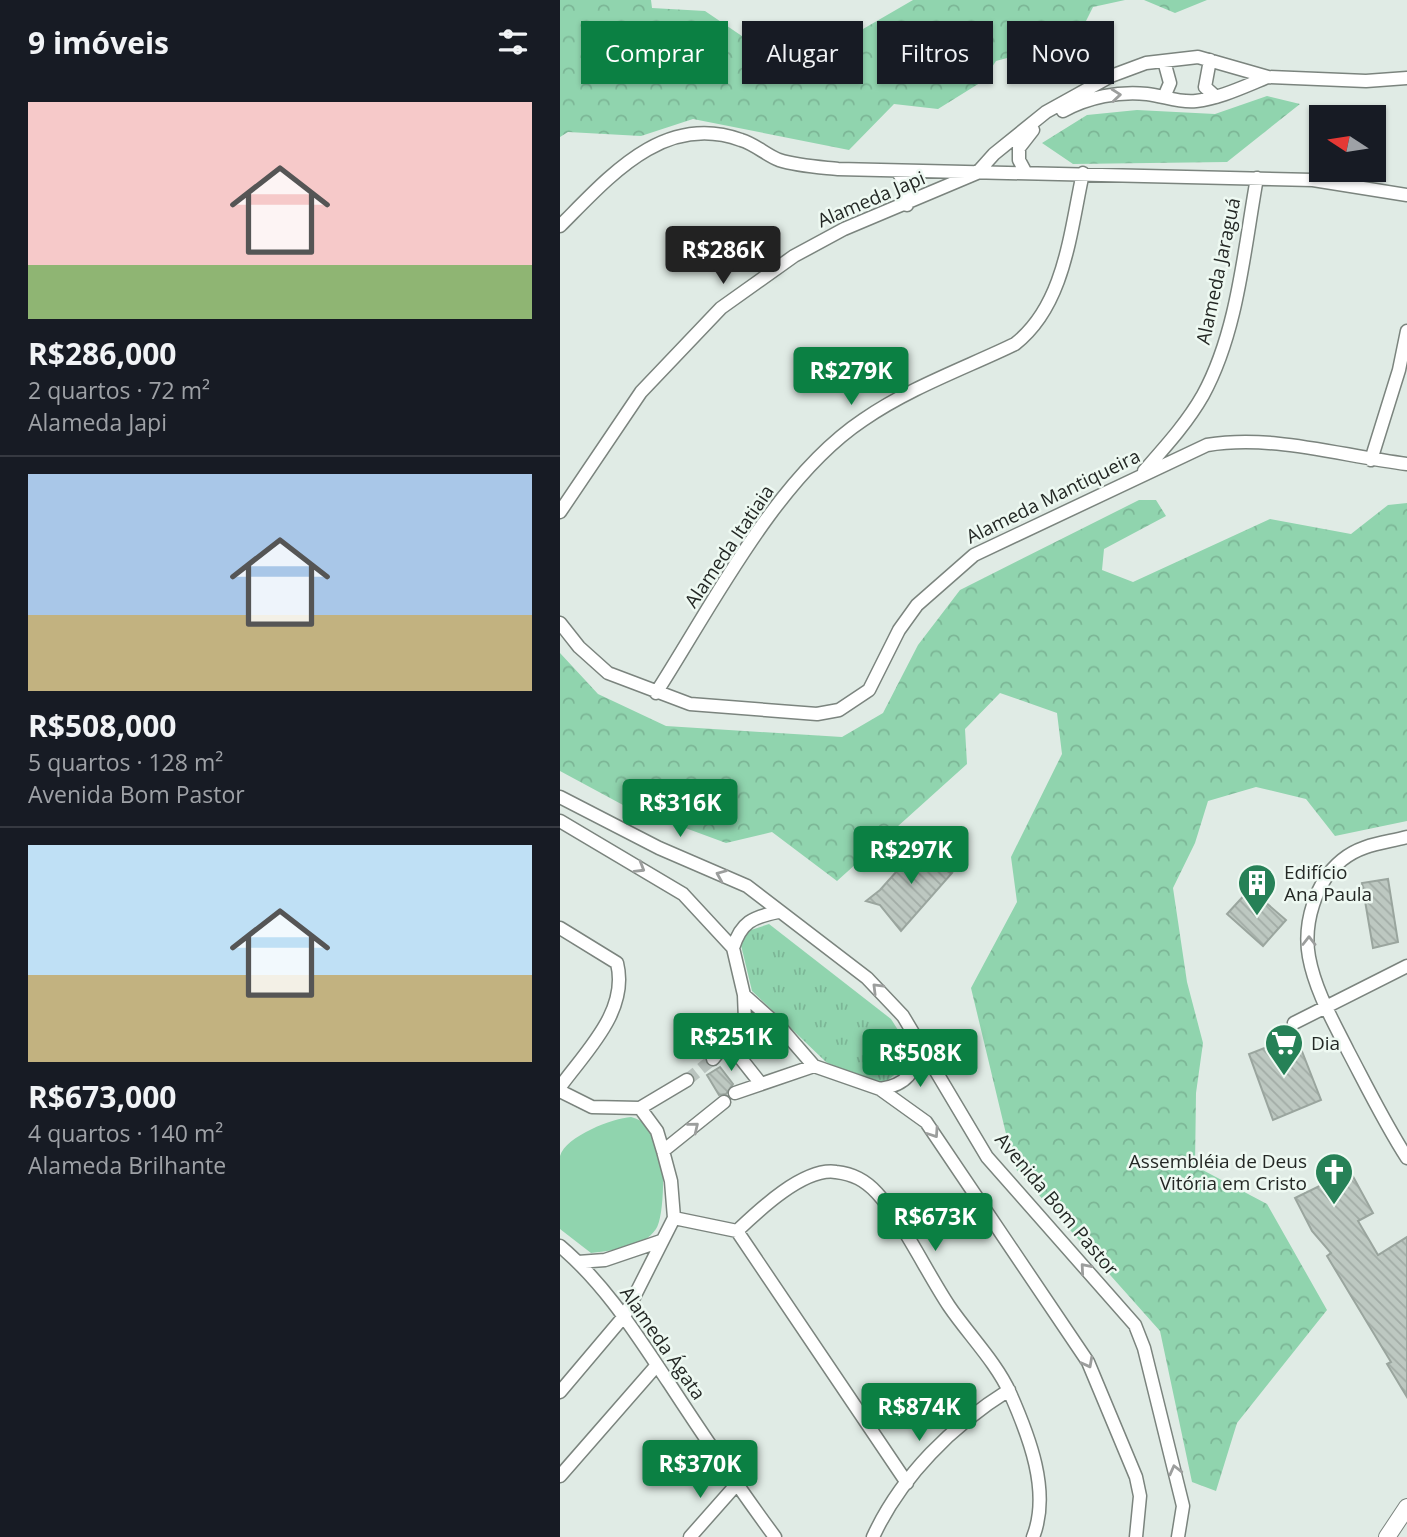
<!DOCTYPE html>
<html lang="pt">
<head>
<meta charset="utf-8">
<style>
	:root { --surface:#171b24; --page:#20242c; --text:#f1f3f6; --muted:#9ea1a6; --line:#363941; --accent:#0b8043 }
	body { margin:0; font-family:"Open Sans",sans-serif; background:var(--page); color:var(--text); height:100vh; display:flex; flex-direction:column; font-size:26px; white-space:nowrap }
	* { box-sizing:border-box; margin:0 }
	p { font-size:23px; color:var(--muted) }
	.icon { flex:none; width:38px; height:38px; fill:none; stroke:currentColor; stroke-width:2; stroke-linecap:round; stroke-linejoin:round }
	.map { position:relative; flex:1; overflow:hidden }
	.drawer { display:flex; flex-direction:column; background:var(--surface); width:560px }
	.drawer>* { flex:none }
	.top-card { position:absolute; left:21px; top:21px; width:665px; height:63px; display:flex; gap:14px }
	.needle { width:46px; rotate:282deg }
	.buttons { position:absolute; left:749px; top:105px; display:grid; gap:14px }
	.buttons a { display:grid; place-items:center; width:77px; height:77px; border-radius:0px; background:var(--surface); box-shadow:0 2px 5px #0004; font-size:35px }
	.price { position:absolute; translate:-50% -60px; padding:0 16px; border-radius:7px; background:var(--accent); color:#fff; font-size:23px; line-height:46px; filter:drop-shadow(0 2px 4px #0008) }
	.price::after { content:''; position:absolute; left:50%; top:42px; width:21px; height:16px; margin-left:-10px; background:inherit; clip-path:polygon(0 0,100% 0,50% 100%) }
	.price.selected { background:#222; color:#fff }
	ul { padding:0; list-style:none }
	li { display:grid; align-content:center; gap:14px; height:371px; padding:0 28px }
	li+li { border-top:2px solid var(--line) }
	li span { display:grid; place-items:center; height:217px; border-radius:0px; color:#555 }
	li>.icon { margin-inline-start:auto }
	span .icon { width:126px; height:126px; fill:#fffc; stroke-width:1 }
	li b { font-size:30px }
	h2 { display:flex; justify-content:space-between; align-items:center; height:84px; padding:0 28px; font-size:30px }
	.chip { padding:0 24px; border-radius:0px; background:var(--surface); box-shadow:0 2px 5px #0004; font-size:24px; line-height:63px }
	.chip.selected { background:var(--accent); color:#fff }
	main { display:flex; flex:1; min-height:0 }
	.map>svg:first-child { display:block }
	.grass { fill:url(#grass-tufts) }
	.forest { fill:url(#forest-crowns) }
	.park { fill:#90d4ae }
	.building { fill:url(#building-back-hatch); stroke:#9aa59e; stroke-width:2 }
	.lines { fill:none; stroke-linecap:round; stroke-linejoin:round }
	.minor-tunnel { stroke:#bac4bf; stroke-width:12; stroke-dasharray:12 6; stroke-linecap:butt }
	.minor-casing { stroke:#7b847e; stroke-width:15 }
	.major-casing { stroke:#7b847e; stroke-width:18 }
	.minor { stroke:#fff; stroke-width:12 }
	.major { stroke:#fff; stroke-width:16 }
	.oneway { stroke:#9c9e9d }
	.labels { text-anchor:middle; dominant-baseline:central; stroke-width:5; stroke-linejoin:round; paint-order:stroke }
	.street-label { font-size:19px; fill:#242825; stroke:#eef9f2 }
	.poi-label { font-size:19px; fill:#242825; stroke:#eef9f2; text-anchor:start }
</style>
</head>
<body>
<main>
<section class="drawer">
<h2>9 imóveis<svg class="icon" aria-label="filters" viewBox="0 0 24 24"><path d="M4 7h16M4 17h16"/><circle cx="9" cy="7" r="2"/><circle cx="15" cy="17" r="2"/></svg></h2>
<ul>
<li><span style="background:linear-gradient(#f6c9c9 75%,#8fb573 0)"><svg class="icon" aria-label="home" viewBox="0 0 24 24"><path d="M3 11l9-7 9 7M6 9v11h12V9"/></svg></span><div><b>R$286,000</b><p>2 quartos · 72 m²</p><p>Alameda Japi</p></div></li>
<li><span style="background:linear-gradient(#a9c7e8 65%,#c2b280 0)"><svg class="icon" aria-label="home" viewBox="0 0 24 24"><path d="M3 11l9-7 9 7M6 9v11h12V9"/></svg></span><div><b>R$508,000</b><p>5 quartos · 128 m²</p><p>Avenida Bom Pastor</p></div></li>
<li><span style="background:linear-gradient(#bfe0f5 60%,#c2b280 0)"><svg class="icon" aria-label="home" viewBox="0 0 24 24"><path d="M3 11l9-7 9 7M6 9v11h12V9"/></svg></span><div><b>R$673,000</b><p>4 quartos · 140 m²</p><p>Alameda Brilhante</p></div></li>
</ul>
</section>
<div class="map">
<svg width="847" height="1537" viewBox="0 0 847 1537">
	<defs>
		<pattern id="grass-tufts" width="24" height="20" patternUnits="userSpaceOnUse" patternTransform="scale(1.75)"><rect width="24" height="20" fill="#90d4ae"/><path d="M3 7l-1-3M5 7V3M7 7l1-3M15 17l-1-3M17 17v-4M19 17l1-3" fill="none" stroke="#7cb696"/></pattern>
		<pattern id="forest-crowns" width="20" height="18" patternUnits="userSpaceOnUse" patternTransform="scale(1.75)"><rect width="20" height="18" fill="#90d4ae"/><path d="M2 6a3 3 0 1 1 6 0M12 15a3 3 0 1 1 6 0" fill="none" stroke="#7cb696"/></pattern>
		<pattern id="building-back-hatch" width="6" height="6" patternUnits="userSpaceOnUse" patternTransform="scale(1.75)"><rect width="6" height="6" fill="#bdc8c1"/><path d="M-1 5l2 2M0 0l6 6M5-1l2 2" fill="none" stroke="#a2aca6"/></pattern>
	</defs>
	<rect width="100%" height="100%" fill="#e0ebe5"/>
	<path class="grass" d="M209,924L331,1019L352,1052L343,1068L323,1084L296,1077L266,1062L192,991L180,941L188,931Z"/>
	<path class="forest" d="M0,0H91L92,8L145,11L226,66L285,53L303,29L353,0H565L533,7L517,39L436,61L423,81L378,109L334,104L289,150L133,119L81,136L8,132L0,137Z
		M584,0H647L615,13Z
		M707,96L740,104L667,162L513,164L482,143L527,115L577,110L655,114Z
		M579,500H596L606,516L544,549L542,570L573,582L710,519L791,534L828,505L847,503V821L775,836L746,799L696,787L648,801L635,843L613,888L627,982L643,1043L636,1093L635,1166L707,1204L767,1310L677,1423L656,1491L632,1482L600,1331L454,1167L411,988L457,902L451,857L502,754L497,713L440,693L405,729L407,764L277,881L212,832L166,843L63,805L0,771V653L38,694L106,726L282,737L323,713L358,645L400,590Z"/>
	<path class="park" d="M71,1117C84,1121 93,1127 99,1140C105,1154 105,1217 96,1229C82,1249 53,1250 31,1253L0,1229C0,1210 0,1173 0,1156C6,1136 53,1118 71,1117Z"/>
	<path class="building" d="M362,843L373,844L374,855L382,869L392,873L341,931L320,905L306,901L320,890Z
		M828,879L838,942L813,948L802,883Z
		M690,889L726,920L703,946L667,914Z
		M736,1036L761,1100L713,1120L689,1054Z
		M160,1067L173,1084L166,1094L159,1095L147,1075Z
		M790,1171L813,1213L798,1221L818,1255L847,1237V1397L827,1364L831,1362L767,1256L771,1253L752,1231L735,1198Z"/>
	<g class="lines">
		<path class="minor-tunnel" d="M127,1080L153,1059"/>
		<defs>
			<path id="minor" d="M650,60L645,87L656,97
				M604,97L610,83L604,61
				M503,111C528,97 559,91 587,94C604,96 619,103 636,101C661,98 685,86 708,77
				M337,171L347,185V205
				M466,173L459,160V148L473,130
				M0,226C50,176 104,112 181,140C195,144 206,155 219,160C238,166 259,167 278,169L753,180L847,195
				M811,460L839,370L847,331
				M584,471C606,446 627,423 643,395C678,331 684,249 697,178
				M0,512L81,392L161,308L234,256L284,229L417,173L434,154L486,112L551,76L586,63L638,57L708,77L806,81L847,78
				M0,623L19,647L48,673L130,704L257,714L279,710L309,690L339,630L357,605L414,555L647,445C713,434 781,456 847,464
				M96,693C152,606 216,478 303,420C349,388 405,368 455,344C505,305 510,232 523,173
				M0,797L99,848L187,886L307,978L343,1016L427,1157L575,1325L584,1348L623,1506L618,1537
				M0,821L123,894L173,948L184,995L221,1028L254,1066L320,1089L366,1122L528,1362L576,1477L580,1496L576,1537
				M847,837C825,843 801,844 782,860C755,882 743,924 749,957C755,990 773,1021 788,1051C807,1087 825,1124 847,1158
				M0,928L57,963C69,1011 26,1051 0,1087
				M173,948C181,922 193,917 218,912
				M734,1023L847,966
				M167,1041L201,1084
				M153,1059L185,1020L184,995
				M320,1089C347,1085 355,1072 360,1047
				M0,1091L32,1107L80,1108L97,1131L103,1151L111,1181L114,1218L65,1315L0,1392
				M175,1093L254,1066
				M80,1108L127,1080
				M103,1151L164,1102
				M114,1218L177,1231C198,1211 244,1167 276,1172C293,1174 305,1180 317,1193C342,1220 367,1273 389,1306C408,1334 436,1362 450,1393C469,1436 491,1492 473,1537
				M177,1231L347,1483
				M0,1246C46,1285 76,1334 109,1383C143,1435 178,1487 215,1537
				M18,1262L45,1260L101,1241
				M0,1476L97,1365
				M130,1537L176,1485
				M313,1537C341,1476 393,1425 449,1390"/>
			<path id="major" d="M827,1537L847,1507"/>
		</defs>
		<use href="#minor" class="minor-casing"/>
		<use href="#major" class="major-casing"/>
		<use href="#minor" class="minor"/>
		<use href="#major" class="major"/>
	</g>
	<defs><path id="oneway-chevron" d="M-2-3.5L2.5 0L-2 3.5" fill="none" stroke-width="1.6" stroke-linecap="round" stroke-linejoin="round" transform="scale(1.75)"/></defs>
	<g class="oneway">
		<use href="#oneway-chevron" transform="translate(556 95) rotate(-5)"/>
		<use href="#oneway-chevron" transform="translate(80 868) rotate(31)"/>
		<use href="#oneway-chevron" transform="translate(161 875) rotate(-157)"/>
		<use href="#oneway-chevron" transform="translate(749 941) rotate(-90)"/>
		<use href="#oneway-chevron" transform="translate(317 988) rotate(-135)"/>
		<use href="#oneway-chevron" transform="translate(134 1127) rotate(-39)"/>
		<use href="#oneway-chevron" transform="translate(374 1133) rotate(56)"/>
		<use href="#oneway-chevron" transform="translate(525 1268) rotate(-131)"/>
		<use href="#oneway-chevron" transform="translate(528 1363) rotate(62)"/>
		<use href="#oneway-chevron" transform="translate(615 1470) rotate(-104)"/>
	</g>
	<defs>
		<symbol id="building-pin" viewBox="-11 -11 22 30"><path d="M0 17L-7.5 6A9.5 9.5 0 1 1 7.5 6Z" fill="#268157" stroke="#eef9f2"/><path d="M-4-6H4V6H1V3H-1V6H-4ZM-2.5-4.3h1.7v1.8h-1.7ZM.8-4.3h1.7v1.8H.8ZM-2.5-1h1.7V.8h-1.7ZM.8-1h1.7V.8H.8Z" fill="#fff"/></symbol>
		<symbol id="supermarket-pin" viewBox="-11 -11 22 30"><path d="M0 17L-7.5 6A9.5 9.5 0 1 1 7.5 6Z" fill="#268157" stroke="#eef9f2"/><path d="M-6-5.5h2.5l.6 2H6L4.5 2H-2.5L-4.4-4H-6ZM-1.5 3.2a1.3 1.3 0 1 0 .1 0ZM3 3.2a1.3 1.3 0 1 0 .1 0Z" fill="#fff"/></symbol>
		<symbol id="church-pin" viewBox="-11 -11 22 30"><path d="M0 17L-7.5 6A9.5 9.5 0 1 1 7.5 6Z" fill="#268157" stroke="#eef9f2"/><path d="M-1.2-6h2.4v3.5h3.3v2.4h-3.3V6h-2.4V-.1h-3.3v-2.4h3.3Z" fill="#fff"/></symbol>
	</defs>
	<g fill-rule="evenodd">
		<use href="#building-pin" x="675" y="861" width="44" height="60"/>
		<use href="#supermarket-pin" x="702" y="1021" width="44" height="60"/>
		<use href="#church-pin" x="752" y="1150" width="44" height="60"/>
	</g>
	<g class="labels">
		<g class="street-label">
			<text transform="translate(311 199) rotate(-23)">Alameda Japi</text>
			<text transform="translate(658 271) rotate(-78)">Alameda Jaraguá</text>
			<text transform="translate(493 496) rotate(-26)">Alameda Mantiqueira</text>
			<text transform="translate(169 546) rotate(-56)">Alameda Itatiaia</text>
			<text transform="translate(497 1204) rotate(50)">Avenida Bom Pastor</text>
			<text transform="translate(103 1343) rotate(55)">Alameda Ágata</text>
		</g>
		<g class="poi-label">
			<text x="724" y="872">Edifício<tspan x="724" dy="22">Ana Paula</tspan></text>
			<text x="751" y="1043">Dia</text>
			<text x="747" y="1161" text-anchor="end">Assembléia de Deus<tspan x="747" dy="22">Vitória em Cristo</tspan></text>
		</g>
	</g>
</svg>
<div class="buttons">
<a><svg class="needle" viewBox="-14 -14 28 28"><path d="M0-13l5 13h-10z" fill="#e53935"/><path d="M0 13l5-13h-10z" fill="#9ea1a6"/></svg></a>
</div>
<b class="price selected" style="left:163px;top:286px">R$286K</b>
<b class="price" style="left:291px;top:407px">R$279K</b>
<b class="price" style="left:120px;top:839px">R$316K</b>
<b class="price" style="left:351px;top:886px">R$297K</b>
<b class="price" style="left:171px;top:1073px">R$251K</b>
<b class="price" style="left:360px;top:1089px">R$508K</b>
<b class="price" style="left:375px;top:1253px">R$673K</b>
<b class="price" style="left:359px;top:1443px">R$874K</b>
<b class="price" style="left:140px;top:1500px">R$370K</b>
<div class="top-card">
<a class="chip selected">Comprar</a>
<a class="chip">Alugar</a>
<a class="chip">Filtros</a>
<a class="chip">Novo</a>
</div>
</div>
</main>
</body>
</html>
